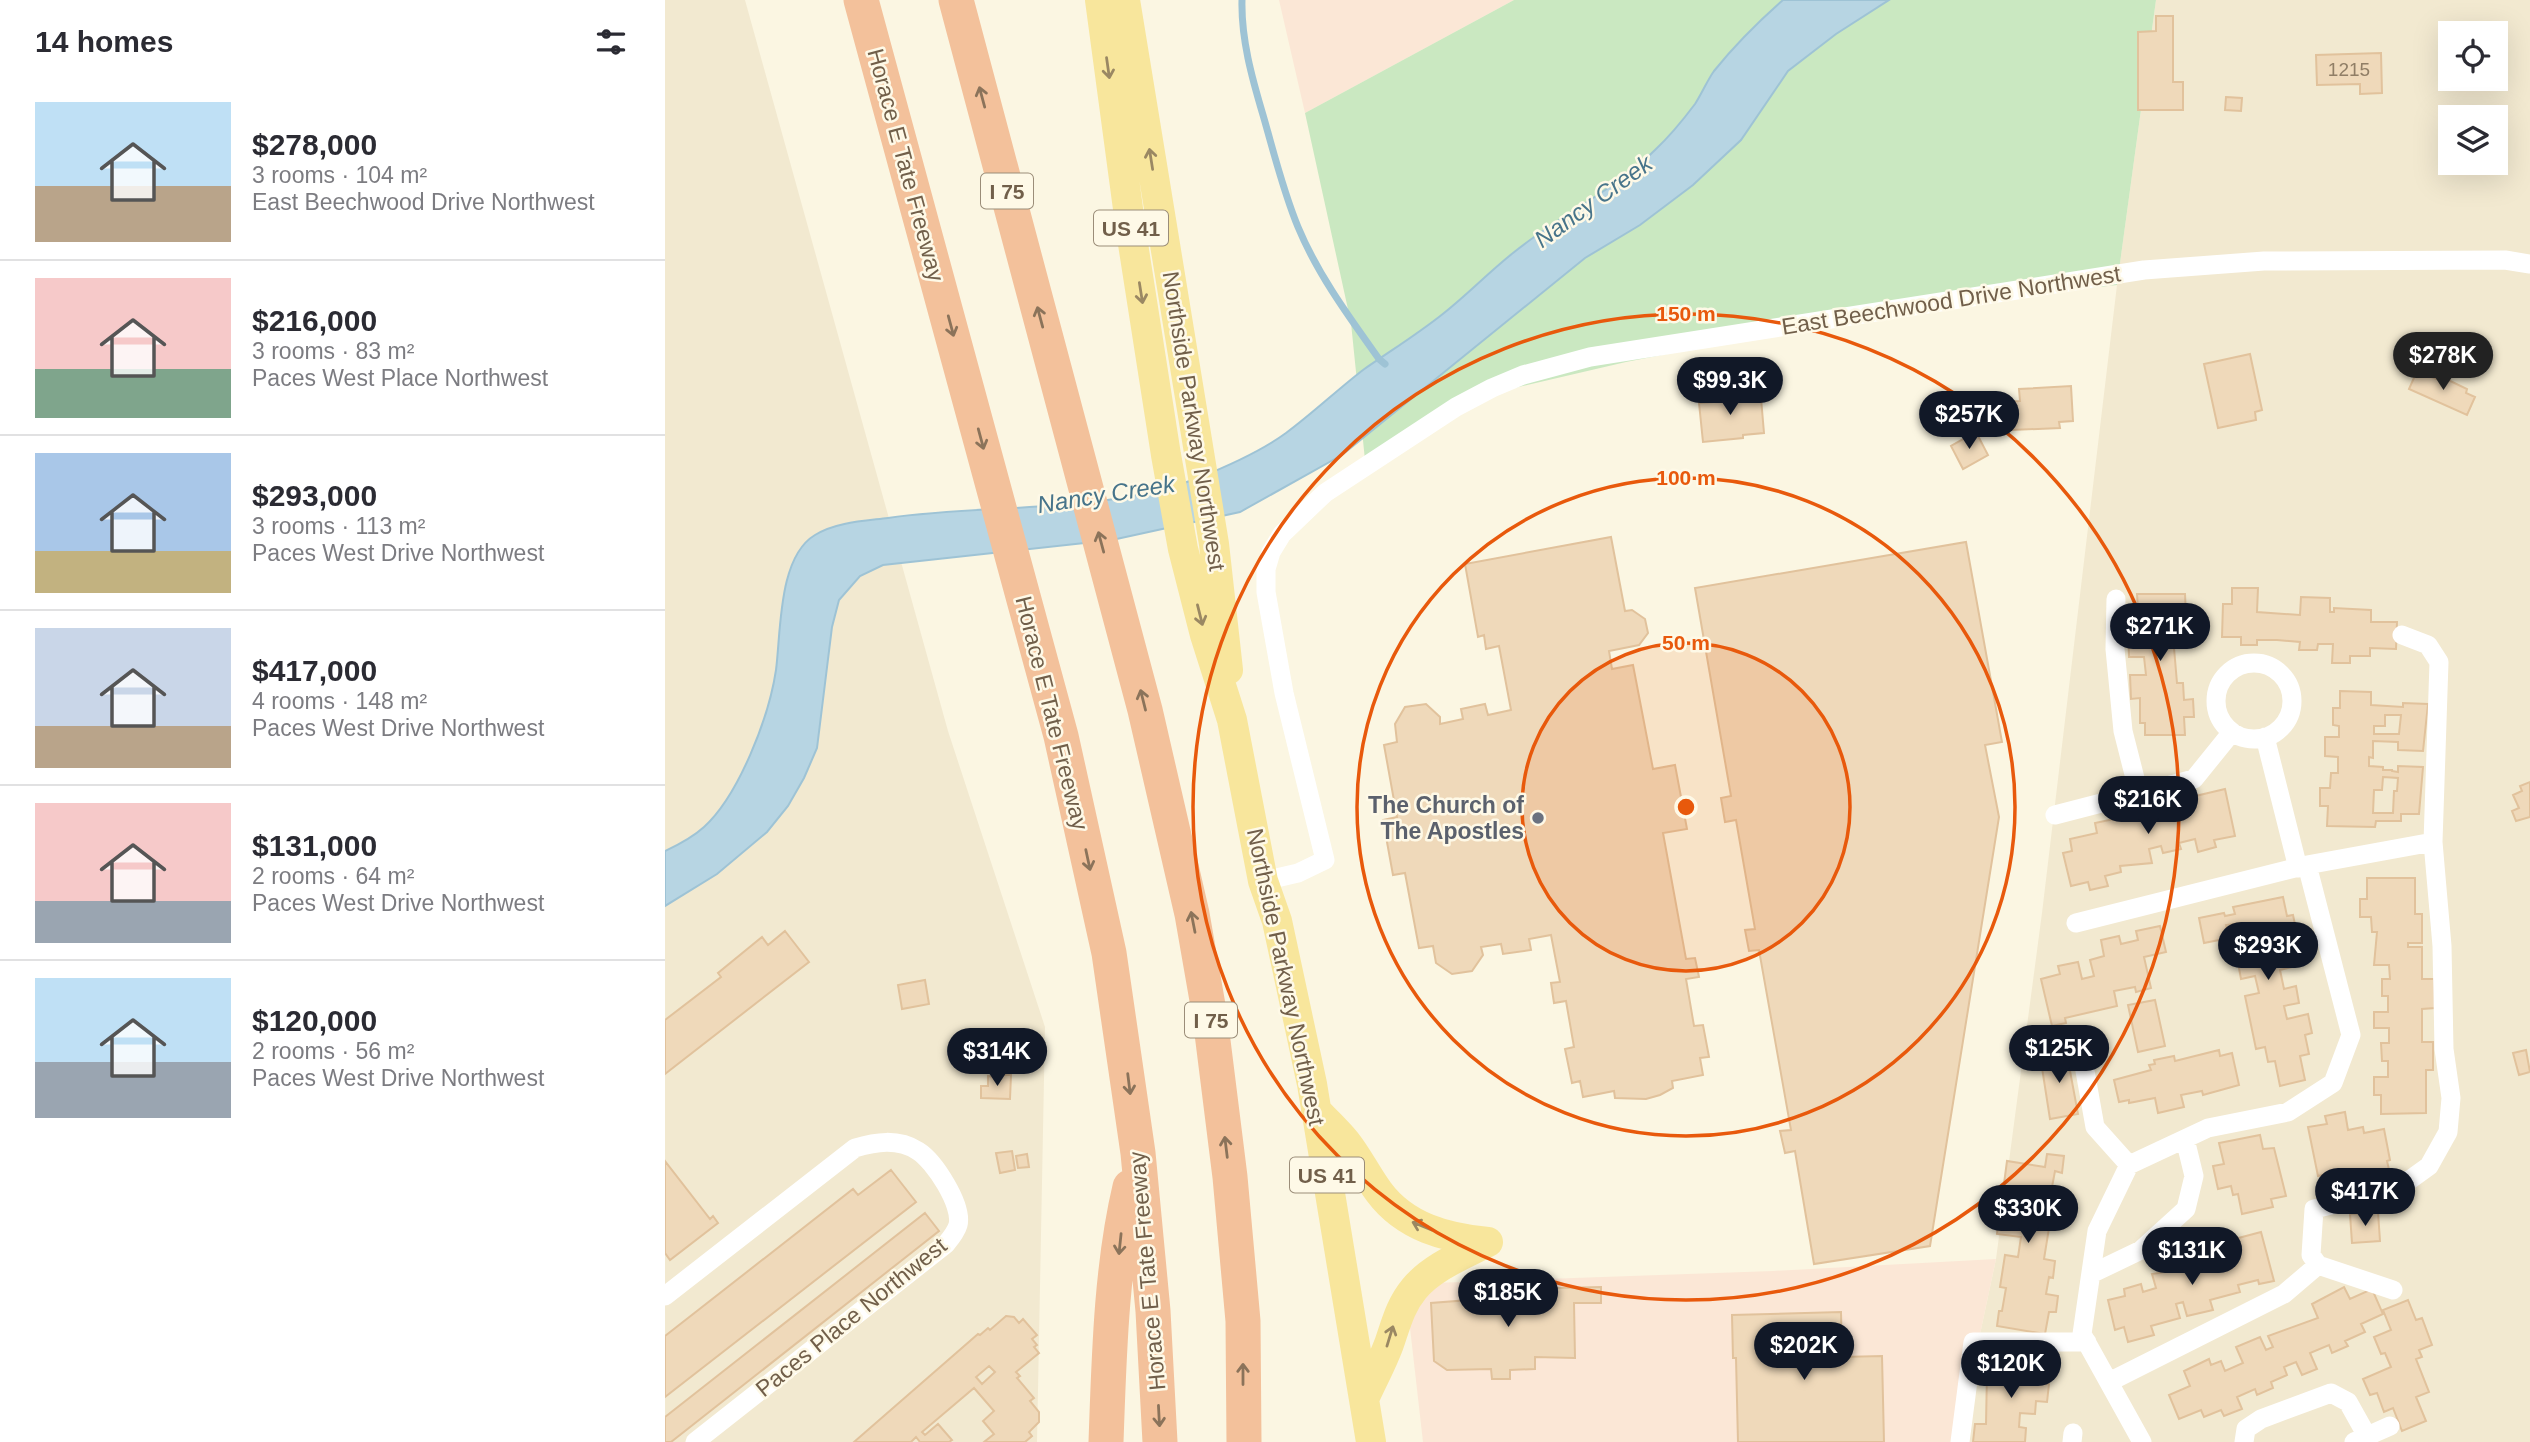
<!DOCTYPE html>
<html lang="en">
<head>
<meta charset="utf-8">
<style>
	:root { --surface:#fff; --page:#f7f7f7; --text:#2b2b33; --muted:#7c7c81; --line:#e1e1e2; --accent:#111827 }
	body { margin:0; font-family:Helvetica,sans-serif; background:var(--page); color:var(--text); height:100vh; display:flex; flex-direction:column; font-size:26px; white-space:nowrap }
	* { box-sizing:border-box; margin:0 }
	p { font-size:23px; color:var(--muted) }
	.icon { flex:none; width:38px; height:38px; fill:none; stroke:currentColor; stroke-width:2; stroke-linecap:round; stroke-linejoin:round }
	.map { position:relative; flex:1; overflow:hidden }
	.side { display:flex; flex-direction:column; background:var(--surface); width:665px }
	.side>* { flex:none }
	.tools { position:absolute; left:1773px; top:21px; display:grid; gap:14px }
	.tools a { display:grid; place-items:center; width:70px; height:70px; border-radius:0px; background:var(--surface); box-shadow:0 7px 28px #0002; font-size:35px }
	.price { position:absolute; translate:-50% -60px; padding:0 16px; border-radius:24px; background:var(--accent); color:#fff; font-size:23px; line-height:46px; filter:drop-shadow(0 2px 4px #0008) }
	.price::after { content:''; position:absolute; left:50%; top:42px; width:21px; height:16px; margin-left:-10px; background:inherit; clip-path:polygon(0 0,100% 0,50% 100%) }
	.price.active { background:#222; color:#fff }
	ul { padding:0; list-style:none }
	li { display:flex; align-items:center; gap:21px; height:175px; padding:0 35px }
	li+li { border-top:2px solid var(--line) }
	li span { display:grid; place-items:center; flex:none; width:196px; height:140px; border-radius:0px; color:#555 }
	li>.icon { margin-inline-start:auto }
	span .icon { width:84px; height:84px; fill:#fffc; stroke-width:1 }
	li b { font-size:30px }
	h2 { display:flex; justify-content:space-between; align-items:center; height:84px; padding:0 35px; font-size:30px }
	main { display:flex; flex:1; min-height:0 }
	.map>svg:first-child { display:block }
	.residential { fill:#f2e9d0; fill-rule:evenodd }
	.commercial { fill:#fbe7d6 }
	.green { fill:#cae8c1 }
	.water { fill:#b7d5e3; stroke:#9ec3d5; stroke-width:2 }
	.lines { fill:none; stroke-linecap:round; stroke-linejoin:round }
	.stream { stroke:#9ec3d5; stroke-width:7 }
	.building { fill:#efd9ba; stroke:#e1c29c; stroke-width:2; fill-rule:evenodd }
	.street { stroke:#fff; stroke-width:19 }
	.primary { stroke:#f8e69c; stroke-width:30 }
	.highway { stroke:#f3c19b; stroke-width:35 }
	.oneway { stroke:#9a8863 }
	.oneway2 { stroke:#8b735a }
	.ring { fill:none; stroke:#e8590c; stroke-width:3.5 }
	.worship-dot { fill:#6b7280; stroke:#fef9e7; stroke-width:2.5 }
	.labels { text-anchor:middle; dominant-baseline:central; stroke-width:5; stroke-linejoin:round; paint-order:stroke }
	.number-label { font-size:19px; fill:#907e66 }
	.shield { fill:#fef9e7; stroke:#9b8d79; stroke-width:2 }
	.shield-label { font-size:21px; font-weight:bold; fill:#715f4a }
	.street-label { font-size:23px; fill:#715f4a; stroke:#fef9e7 }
	.worship-label { font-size:23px; font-weight:bold; fill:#5b616d; stroke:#fef9e7; text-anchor:end }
	.water-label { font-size:24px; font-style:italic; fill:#47748a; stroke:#fef9e7 }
	.centre { fill:#e8590c; stroke:#fef9e7; stroke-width:3.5 }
	.ring-label { font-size:21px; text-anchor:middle; font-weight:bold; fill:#e8590c; stroke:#fef9e7; stroke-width:5; stroke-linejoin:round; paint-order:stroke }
</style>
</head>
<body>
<main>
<section class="side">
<h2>14 homes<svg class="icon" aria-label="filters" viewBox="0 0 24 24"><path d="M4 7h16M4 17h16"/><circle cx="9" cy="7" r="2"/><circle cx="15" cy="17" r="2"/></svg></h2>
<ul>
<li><span style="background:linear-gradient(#bfe0f5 60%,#b9a48a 0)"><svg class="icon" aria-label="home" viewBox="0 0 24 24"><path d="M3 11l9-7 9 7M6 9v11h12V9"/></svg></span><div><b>$278,000</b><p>3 rooms · 104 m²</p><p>East Beechwood Drive Northwest</p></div></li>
<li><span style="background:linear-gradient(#f6c9c9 65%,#7fa58c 0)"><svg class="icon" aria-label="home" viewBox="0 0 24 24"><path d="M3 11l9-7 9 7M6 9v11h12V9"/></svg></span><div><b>$216,000</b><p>3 rooms · 83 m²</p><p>Paces West Place Northwest</p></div></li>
<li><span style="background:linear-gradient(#a9c7e8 70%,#c2b280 0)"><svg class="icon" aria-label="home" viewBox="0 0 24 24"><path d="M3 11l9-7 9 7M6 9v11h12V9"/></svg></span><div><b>$293,000</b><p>3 rooms · 113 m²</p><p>Paces West Drive Northwest</p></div></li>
<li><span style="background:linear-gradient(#c9d6e8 70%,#b9a48a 0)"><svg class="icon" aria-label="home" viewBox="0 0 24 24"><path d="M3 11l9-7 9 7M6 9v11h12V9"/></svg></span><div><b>$417,000</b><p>4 rooms · 148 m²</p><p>Paces West Drive Northwest</p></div></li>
<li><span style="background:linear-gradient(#f6c9c9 70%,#9aa5b1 0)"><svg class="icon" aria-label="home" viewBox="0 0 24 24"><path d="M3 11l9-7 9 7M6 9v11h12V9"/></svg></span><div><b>$131,000</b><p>2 rooms · 64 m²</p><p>Paces West Drive Northwest</p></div></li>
<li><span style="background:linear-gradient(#bfe0f5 60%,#9aa5b1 0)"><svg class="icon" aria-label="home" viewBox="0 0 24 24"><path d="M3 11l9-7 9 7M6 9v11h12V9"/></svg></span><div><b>$120,000</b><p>2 rooms · 56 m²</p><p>Paces West Drive Northwest</p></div></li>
</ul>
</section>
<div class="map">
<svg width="1865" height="1442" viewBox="0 0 1865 1442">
	<rect width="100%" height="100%" fill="#fbf6e2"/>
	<path class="residential" d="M0,0H80L283,731L380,1027L372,1442H0Z
		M1491,0H1865V1442H1292L1331,1259L1377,913L1452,285ZM1785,33H1830V79H1785ZM1785,117H1830V163H1785Z"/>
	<path class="commercial" d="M614,0H849L640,113Z
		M1331,1259L1292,1442H758L740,1284L1108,1271Z"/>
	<path class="green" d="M849,0H1491L1452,285L1229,310L961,362L811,397L700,460L686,323L640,113Z"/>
	<path class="water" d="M1118,0H1224L1171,34L1123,71L1076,140L1028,185L975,225L920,258L677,455L575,512L447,540L218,565L195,576L174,600L167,627L152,748L139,778L123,806L102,832L52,874L0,906V851C13,845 28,837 39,827C74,795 104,717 111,670C116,632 113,557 150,535C171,522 199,521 223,518C325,503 435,515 533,478C563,466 595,452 621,433C648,413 672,390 698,370C725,351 753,334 779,313C803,294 824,272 848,253C893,216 949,191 990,150C1005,136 1018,120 1030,104C1037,93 1042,81 1049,71C1070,45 1093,22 1118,0Z"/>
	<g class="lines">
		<path class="stream" d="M577,0C576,39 587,78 598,115C609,153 618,191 633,227C653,275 684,317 714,359L720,364"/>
	</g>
	<path class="building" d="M1491,16H1508V82H1518V110H1473V32L1491,31Z
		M1716,53L1717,93L1695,94V84L1652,85L1651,55Z
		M1561,97L1577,98L1576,111L1560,110Z
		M1585,354L1597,410L1590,412L1591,420L1553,428L1539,364Z
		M1752,371L1776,381L1777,377L1802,389L1801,393L1810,397L1802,415L1744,389Z
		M1406,386L1408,421L1394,422L1395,428L1323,431L1321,403L1355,401L1354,389Z
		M1070,391L1071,400L1096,398L1099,433L1078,435V438L1038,442L1034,403L1047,402L1046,393Z
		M1311,432L1323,455L1298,469L1286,446Z
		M946,537L960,611L967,610L980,619L983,633L974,645L944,651L947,669L968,665L988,769L1010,765L1022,829L998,833L1021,959L1030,958L1034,977L1021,979L1029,1026L1038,1025L1044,1057L1035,1058L1038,1075L1007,1081L1008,1088L995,1095L981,1099L950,1098L949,1091L918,1097L915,1081L907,1083L900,1049L909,1047L901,1001L889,1003L886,983L895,982L886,935L864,939L866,950L838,954L836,944L816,947L818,955L807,971L787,974L771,963L768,946L754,948L740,873L728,875L718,820L732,817L719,745L732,742L730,724L740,707L761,704L775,717V724L798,719L796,709L820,704L823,715L846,710L834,646L821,649L819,635L813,637L800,564Z
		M1301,542L1337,742L1320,745L1334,817L1265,1246L1149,1264L1130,1151L1120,1153L1115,1131L1126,1130L1094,950L1084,951L1080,930L1090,929L1071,820L1060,822L1056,798L1066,796L1030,588Z
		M1567,588H1593L1592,612L1635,615L1636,597L1665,598V612H1669V608L1706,610V622H1732L1731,649L1705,648V656H1685V663H1667L1668,644H1653L1652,650H1634L1635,642L1612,640H1592V645H1576V637H1557L1558,604H1567Z
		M1472,594H1520L1521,615H1528V630L1516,631L1517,648H1509L1512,683H1518L1519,700L1528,699L1529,717H1519L1520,735H1480V723H1475V698L1466,699L1465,675H1481L1479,657H1464L1463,628H1476V609H1473Z
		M1675,691L1706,692V705L1738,707V703L1763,704L1758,751L1733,750V742L1708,741V758L1704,757V766L1718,767V770H1727V771L1733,772V766L1758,767L1754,814H1736V821H1711L1710,827L1662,826L1663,806H1655V788H1665L1666,773H1673V757L1660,756V737H1674V726L1668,725V708H1675ZM1720,715H1736L1734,734H1709V726H1720ZM1718,777L1733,778L1732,791H1729L1728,813H1708L1709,790H1717Z
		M1865,782V817L1851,821L1847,811L1854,808L1848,795L1857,791L1855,786Z
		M1560,789L1570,836L1549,840L1551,847L1533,852L1530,839L1514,843L1516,849L1498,853L1496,846L1484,849L1487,863L1455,866L1456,872L1440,876L1443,886L1425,890L1423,882L1406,886L1398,853L1407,851L1405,839L1432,833L1430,823L1492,810L1489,800L1517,794L1520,810L1525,809L1522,798Z
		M1702,878H1750V914H1757V943H1743V947H1757V979H1769L1770,1008L1757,1009V1042H1768V1070H1761V1113L1716,1114V1095H1709V1077H1723V1061H1717L1716,1043H1724V1028H1709V1012H1723V996H1717V979H1725L1724,965H1709L1712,932H1707L1706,917H1695V899H1702Z
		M1618,897L1622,916L1628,915L1632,934L1615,938L1618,952L1623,951L1627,967L1615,970L1619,989L1631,986L1634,1003L1619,1006L1622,1019L1643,1014L1647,1033L1640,1035L1644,1054L1635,1056L1640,1080L1615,1086L1610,1061L1603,1062L1600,1047L1591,1049L1580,996L1594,993L1590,976L1576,979L1571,952L1584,950L1583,942L1579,943L1575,923L1561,925L1564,938L1539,943L1534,918L1559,913L1560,916L1570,914L1568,907Z
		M1495,926L1501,952L1479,957L1486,988L1471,992L1470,987L1449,991L1452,1006L1400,1018L1401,1023L1387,1026L1376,979L1395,974L1393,966L1413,962L1417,979L1429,976L1425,960L1439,956L1436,940L1454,936L1456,944L1473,940L1471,931Z
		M120,931L144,962L0,1074V1020L56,977L53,973L97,937L103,945Z
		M260,980L264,1004L237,1009L233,985Z
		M1490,1000L1500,1046L1473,1052L1463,1005Z
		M1399,1050L1401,1060H1403L1413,1114L1385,1119L1375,1055Z
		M1554,1050L1555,1056L1567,1053L1574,1085L1538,1095L1537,1091L1516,1095L1519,1107L1493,1113L1490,1098L1464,1103V1100L1454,1102L1449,1080L1486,1070L1484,1065L1490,1064L1489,1060L1509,1056L1510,1061Z
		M1861,1050L1865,1072L1854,1075L1848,1053Z
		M335,1075H346L345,1099L316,1098V1086H323V1076L335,1078Z
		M1680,1112L1683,1130L1698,1127L1699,1133L1719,1129L1725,1160L1722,1161L1725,1174L1691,1181L1690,1176L1668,1181L1667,1173L1653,1176L1643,1127L1662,1124L1660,1116Z
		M1595,1135L1598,1149L1609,1148L1621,1196L1606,1199L1608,1207L1577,1214L1573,1194L1568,1195L1566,1186L1553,1189L1548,1166L1559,1164L1554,1143Z
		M347,1151L350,1170L335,1173L331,1153Z
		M362,1154L364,1167L353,1168L351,1156Z
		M1382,1154L1399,1156L1397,1173L1390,1171L1387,1187L1395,1189L1393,1208L1381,1206L1379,1221L1385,1222L1379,1259L1390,1261L1388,1278L1384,1277L1381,1294L1393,1296L1391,1312H1384L1380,1334L1332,1326L1334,1311H1337L1341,1288L1335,1287L1340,1255L1353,1257L1356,1237L1332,1234L1335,1207L1349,1209L1350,1201L1337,1199L1342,1161L1380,1167Z
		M0,1161L45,1219L48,1216L53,1223L5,1260L0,1253Z
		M226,1170L251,1202L0,1397V1336L188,1189L193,1195Z
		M1713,1212L1715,1241L1687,1243L1685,1214Z
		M260,1213L274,1231L6,1442H0V1417Z
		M1596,1232L1609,1281L1594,1284L1593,1280L1573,1285L1575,1292L1545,1300L1548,1310L1522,1316L1518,1302L1511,1304L1515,1318L1486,1326L1489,1335L1463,1342L1459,1327L1450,1330L1443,1300L1460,1296L1459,1289L1476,1284L1478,1292L1491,1288L1487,1274L1520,1269L1519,1264L1536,1259L1538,1265L1551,1262L1547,1245Z
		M936,1287V1303H909L910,1358L870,1357V1369L845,1370V1379H827L826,1369L782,1370L769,1361L766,1303L804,1300V1296L846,1295V1289Z
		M1679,1287L1685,1299L1707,1289L1718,1314L1696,1324L1700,1332L1680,1341L1683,1346L1667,1353L1664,1345L1645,1353L1652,1369L1637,1375L1631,1362L1619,1367L1622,1375L1606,1382L1608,1388L1592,1395L1590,1389L1572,1397L1577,1409L1559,1416L1556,1410L1539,1417L1536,1410L1514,1419L1504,1395L1525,1386L1519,1371L1544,1359L1546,1365L1556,1361L1560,1371L1578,1363L1571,1347L1595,1337L1601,1350L1608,1347L1603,1336L1653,1318L1647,1304Z
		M1743,1300L1751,1320L1757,1318L1767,1345L1754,1350L1757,1357L1751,1359L1764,1392L1751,1397L1761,1421L1737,1431L1728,1408L1719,1412L1712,1393L1705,1395L1698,1379L1726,1367L1720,1353L1716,1354L1709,1337L1726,1330L1718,1310Z
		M1176,1312L1177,1357L1217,1356L1219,1442H1073L1071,1358H1068L1067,1315Z
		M341,1316L349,1317L354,1323L358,1319L372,1335L367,1339L372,1345L369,1347L374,1353L351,1372L355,1376L352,1378L369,1398L365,1401L374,1412V1422L364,1432L367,1436L360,1442H319L329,1434L318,1421L329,1411L309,1388L257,1432L260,1435L273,1424L287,1440L284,1442H255L251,1437L246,1442H189L313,1334L315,1335L323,1328L325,1330ZM324,1366L330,1372L317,1384L311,1377Z
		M1328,1359L1377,1362L1376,1383L1384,1384L1382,1402L1371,1401L1370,1414L1355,1413L1354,1427L1361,1428L1360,1442H1308L1310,1424H1321L1322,1372H1327Z"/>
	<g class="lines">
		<path class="street" d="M1451,599L1450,649L1458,731L1474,794
			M1551 701a38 38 0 1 1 76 0a38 38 0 1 1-76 0Z
			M1600,737L1633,868
			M1390,815L1529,779L1567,732
			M598,881L633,873L660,860L619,693L601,592V569L606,552L617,534L660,493L791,407L827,388L858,375L925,357L1479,270L1599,261L1840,260L1865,264
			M1411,923L1642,865L1768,842
			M1414,1037L1430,1127L1464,1165
			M1426,1274L1476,1250L1521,1209L1529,1176L1520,1139
			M1728,1290L1653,1265L1646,1255L1649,1209L1700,1197L1746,1179L1764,1166L1783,1132L1786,1098L1779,1049L1777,946L1768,842L1774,662L1763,645L1737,635
			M0,1296L190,1148C210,1142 233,1138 253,1151C269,1161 298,1205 293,1225C291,1232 286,1238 281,1244L30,1442
			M1444,1382L1619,1294L1653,1265
			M1295,1442L1308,1342H1422
			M1407,1442L1408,1433
			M1477,1442L1417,1334L1432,1231L1464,1165L1543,1128L1623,1112L1668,1083L1686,1035L1642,865
			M1579,1442L1581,1429L1596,1419L1666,1393L1683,1402L1702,1436
			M1689,1442L1725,1426"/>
		<path class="primary" d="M435,0L466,231L501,455L518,549L540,635L567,720L598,881L612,921L647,1084L706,1442
			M460,0L549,544L563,670
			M651,1110C661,1121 672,1131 681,1142C693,1157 702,1176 714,1192C740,1227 781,1238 823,1242
			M699,1399C707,1381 717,1363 724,1344C731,1324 735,1306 749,1289C767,1267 798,1255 823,1242"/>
		<path class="highway" d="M196,0L396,736L444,953L473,1153L488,1311L495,1442
			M291,0L480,710L527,914L545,1017L565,1177L578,1321L579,1442
			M441,1442C444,1359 446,1267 465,1187"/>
	</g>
	<defs><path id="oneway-shaft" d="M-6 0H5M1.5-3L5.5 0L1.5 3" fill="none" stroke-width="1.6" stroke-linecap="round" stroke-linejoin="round" transform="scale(1.75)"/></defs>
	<g class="oneway">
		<use href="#oneway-shaft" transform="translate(443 68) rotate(82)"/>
		<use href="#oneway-shaft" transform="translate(486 159) rotate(-99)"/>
		<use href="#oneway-shaft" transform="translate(476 293) rotate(81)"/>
		<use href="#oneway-shaft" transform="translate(535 615) rotate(76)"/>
		<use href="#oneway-shaft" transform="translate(757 1226) rotate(-158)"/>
		<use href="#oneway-shaft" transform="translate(725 1336) rotate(-73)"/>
	</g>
	<g class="oneway2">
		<use href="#oneway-shaft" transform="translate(317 97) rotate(-105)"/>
		<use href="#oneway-shaft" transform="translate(375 317) rotate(-105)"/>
		<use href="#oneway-shaft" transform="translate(286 326) rotate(75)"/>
		<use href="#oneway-shaft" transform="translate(316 439) rotate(75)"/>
		<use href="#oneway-shaft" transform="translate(436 542) rotate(-105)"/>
		<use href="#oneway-shaft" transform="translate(478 700) rotate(-104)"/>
		<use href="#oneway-shaft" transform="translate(423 860) rotate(78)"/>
		<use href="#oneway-shaft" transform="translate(528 922) rotate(-101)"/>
		<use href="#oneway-shaft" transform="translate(464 1084) rotate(83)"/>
		<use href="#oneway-shaft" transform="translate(561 1147) rotate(-97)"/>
		<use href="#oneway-shaft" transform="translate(455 1244) rotate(96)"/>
		<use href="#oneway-shaft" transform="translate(578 1374) rotate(-90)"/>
		<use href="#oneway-shaft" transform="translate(494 1416) rotate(87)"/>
	</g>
	<circle cx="1021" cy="807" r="164" fill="#e8590c" fill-opacity=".12"/>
	<g class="ring">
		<circle cx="1021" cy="807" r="164"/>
		<circle cx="1021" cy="807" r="329"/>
		<circle cx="1021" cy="807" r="493"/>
	</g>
	<circle class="worship-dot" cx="873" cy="818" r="7"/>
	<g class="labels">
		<g class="number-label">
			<text x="1684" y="69">1215</text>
		</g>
		<g class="shield">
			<rect x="316" y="173.5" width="52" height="35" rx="5"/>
			<rect x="429" y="210.5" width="74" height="35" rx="5"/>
			<rect x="520" y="1002.5" width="52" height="35" rx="5"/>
			<rect x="625" y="1157.5" width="74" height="35" rx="5"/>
		</g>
		<g class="shield-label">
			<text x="342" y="191">I 75</text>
			<text x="466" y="228">US 41</text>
			<text x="546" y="1020">I 75</text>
			<text x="662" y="1175">US 41</text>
		</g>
		<g class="street-label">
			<text transform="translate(241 165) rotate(75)">Horace E Tate Freeway</text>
			<text transform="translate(1286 300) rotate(-9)">East Beechwood Drive Northwest</text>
			<text transform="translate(529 421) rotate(81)">Northside Parkway Northwest</text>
			<text transform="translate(387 713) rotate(76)">Horace E Tate Freeway</text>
			<text transform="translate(621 977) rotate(78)">Northside Parkway Northwest</text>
			<text transform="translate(482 1271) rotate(-95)">Horace E Tate Freeway</text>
			<text transform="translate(186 1317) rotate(-39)">Paces Place Northwest</text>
		</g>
		<g class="worship-label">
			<text x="859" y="805">The Church of<tspan x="859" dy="26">The Apostles</tspan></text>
		</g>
		<g class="water-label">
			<text transform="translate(928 201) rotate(-36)">Nancy Creek</text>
			<text transform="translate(441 494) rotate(-9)">Nancy Creek</text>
		</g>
	</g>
	<circle cx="1021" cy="807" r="10" class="centre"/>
	<g class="ring-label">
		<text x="1021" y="321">150 m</text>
		<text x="1021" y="485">100 m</text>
		<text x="1021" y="650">50 m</text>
	</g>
</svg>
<div class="tools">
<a><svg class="icon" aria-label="locate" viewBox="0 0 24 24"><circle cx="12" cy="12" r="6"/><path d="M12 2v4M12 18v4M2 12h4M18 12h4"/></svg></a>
<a><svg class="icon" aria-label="layers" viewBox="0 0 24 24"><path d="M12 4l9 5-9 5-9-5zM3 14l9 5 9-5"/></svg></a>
</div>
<b class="price active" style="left:1778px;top:392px">$278K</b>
<b class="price" style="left:1065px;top:417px">$99.3K</b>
<b class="price" style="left:1304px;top:451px">$257K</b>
<b class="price" style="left:1495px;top:663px">$271K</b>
<b class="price" style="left:1483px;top:836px">$216K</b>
<b class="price" style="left:1603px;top:982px">$293K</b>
<b class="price" style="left:1394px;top:1085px">$125K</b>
<b class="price" style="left:332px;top:1088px">$314K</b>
<b class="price" style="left:1700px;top:1228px">$417K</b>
<b class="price" style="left:1363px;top:1245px">$330K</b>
<b class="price" style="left:1527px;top:1287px">$131K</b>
<b class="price" style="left:843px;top:1329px">$185K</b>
<b class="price" style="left:1139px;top:1382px">$202K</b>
<b class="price" style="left:1346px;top:1400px">$120K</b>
</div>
</main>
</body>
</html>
